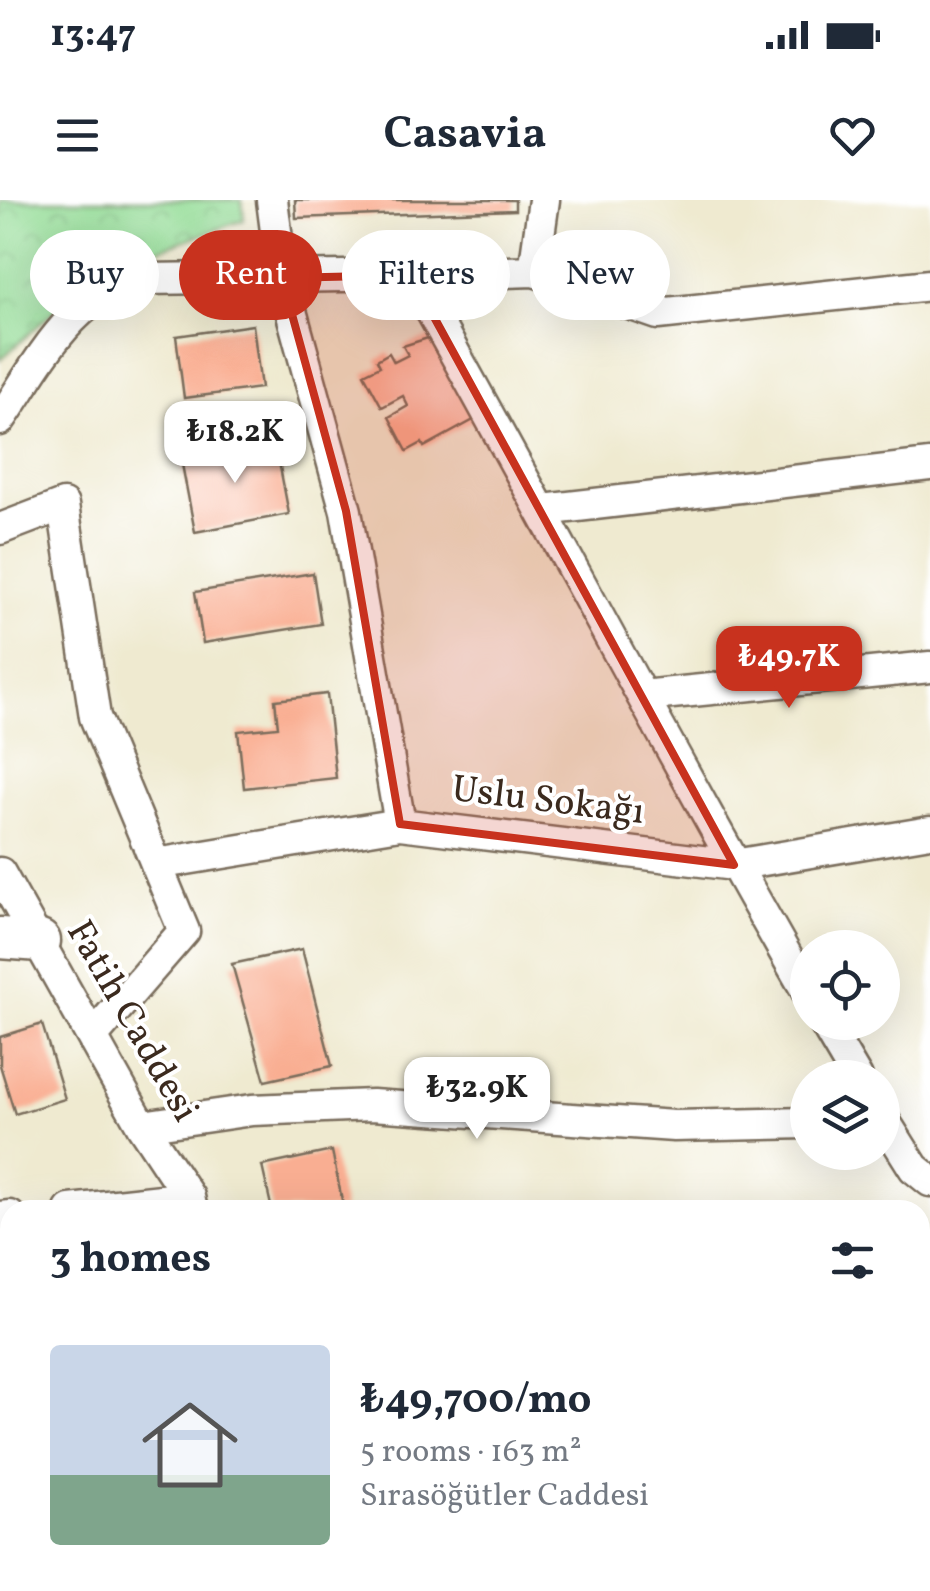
<!DOCTYPE html>
<html lang="en">
<head>
<meta charset="utf-8">
<style>
	:root { --surface:#fff; --page:#f2f2f3; --text:#1f2937; --muted:#747a83; --line:#e0e1e3; --accent:#c8321e }
	body { margin:0; font-family:Vollkorn,serif; background:var(--page); color:var(--text); height:100vh; display:flex; flex-direction:column; font-size:38px; white-space:nowrap }
	* { box-sizing:border-box; margin:0 }
	p { font-size:32px; color:var(--muted) }
	.icon { flex:none; width:55px; height:55px; fill:none; stroke:currentColor; stroke-width:2; stroke-linecap:round; stroke-linejoin:round }
	.map { position:relative; flex:1; overflow:hidden }
	.sheet { position:absolute; left:0px; top:1000px; width:930px; height:392px; display:flex; flex-direction:column; background:var(--surface); border-radius:30px 30px 0 0; box-shadow:0 10px 40px #0002 }
	.sheet>* { flex:none }
	.guide { position:absolute; left:30px; top:30px; width:870px; height:90px; display:flex; gap:20px }
	.tools { position:absolute; left:790px; top:730px; display:grid; gap:20px }
	.tools a { display:grid; place-items:center; width:110px; height:110px; border-radius:50%; background:var(--surface); box-shadow:0 10px 40px #0002; font-size:50px }
	.price { position:absolute; translate:-50% -85px; padding:0 22px; border-radius:20px; background:#fff; color:#222; font-size:32px; line-height:65px; filter:drop-shadow(0 2px 5px #0008) }
	.price::after { content:''; position:absolute; left:50%; top:60px; width:30px; height:22px; margin-left:-15px; background:inherit; clip-path:polygon(0 0,100% 0,50% 100%) }
	.price.selected { background:var(--accent); color:#fff }
	ul { padding:0; list-style:none }
	li { display:flex; align-items:center; gap:30px; height:250px; padding:0 50px }
	li+li { border-top:2px solid var(--line) }
	li span { display:grid; place-items:center; flex:none; width:280px; height:200px; border-radius:10px; color:#555 }
	li>.icon { margin-inline-start:auto }
	span .icon { width:120px; height:120px; fill:#fffc; stroke-width:1 }
	li b { font-size:42px }
	h2 { display:flex; justify-content:space-between; align-items:center; height:120px; padding:0 50px; font-size:42px }
	.tag { padding:0 35px; border-radius:45px; background:var(--surface); box-shadow:0 10px 40px #0002; font-size:35px; line-height:90px }
	.tag.selected { background:var(--accent); color:#fff }
	.status { display:flex; justify-content:space-between; align-items:center; height:70px; padding:0 50px; background:var(--surface); direction:ltr }
	.status svg { height:28px; fill:currentColor }
	header { display:flex; justify-content:space-between; align-items:center; height:130px; padding:0 50px; background:var(--surface); font-size:45px; font-weight:700 }
	.map>svg:first-child { display:block }
	.park { fill:url(#park-crowns); stroke:#68845b; stroke-width:2.5 }
	.building { fill:#f9ae92 }
	.lines { fill:none; stroke-linecap:round; stroke-linejoin:round }
	.minor-casing { stroke:#7a6d5c; stroke-width:35 }
	.major-casing { stroke:#7a6d5c; stroke-width:45 }
	.path { stroke:#7a6d5c; stroke-width:5; stroke-dasharray:8 8; stroke-linecap:butt }
	.minor { stroke:#fff; stroke-width:30 }
	.major { stroke:#fff; stroke-width:40 }
	.marked { fill:#c8321e; fill-opacity:0.2; stroke:#c8321e; stroke-width:8; stroke-linejoin:round }
	.labels { text-anchor:middle; dominant-baseline:central; stroke-width:8; stroke-linejoin:round; paint-order:stroke }
	.street-label { font-size:38px; fill:#3b2a1e; stroke:#fff }
</style>
</head>
<body>
<div class="status"><b>13:47</b><svg viewBox="0 0 49 12"><path d="M0 12V9h3v3zM5 12V6h3v6zM10 12V3h3v9zM15 12V0h3v12zM26 1h20v11H26zM47 4h2v5h-2z"/></svg></div>
<header><svg class="icon" aria-label="menu" viewBox="0 0 24 24"><path d="M4 6h16M4 12h16M4 18h16"/></svg>Casavia<svg class="icon" aria-label="heart" viewBox="0 0 24 24"><path d="M12 20l-8-8c-3-5 5-10 8-4 3-6 11-1 8 4z"/></svg></header>
<div class="map">
<svg width="930" height="1391" viewBox="0 0 930 1391">
	<defs>
		<pattern id="park-crowns" width="20" height="18" patternUnits="userSpaceOnUse" patternTransform="scale(2.5)"><rect width="20" height="18" fill="#95dd98"/><path d="M2 6a3 3 0 1 1 6 0M12 15a3 3 0 1 1 6 0" fill="none" stroke="#81be83"/></pattern>
	</defs>
	<rect width="100%" height="100%" fill="#fff"/>
	<filter id="ink" filterUnits="userSpaceOnUse"><feTurbulence type="fractalNoise" baseFrequency=".01" numOctaves="2"/><feDisplacementMap in="SourceGraphic" scale="20" xChannelSelector="R" yChannelSelector="G"/><feConvolveMatrix kernelMatrix="1 2 1 2 8 2 1 2 1" color-interpolation-filters="sRGB"/></filter>
	<filter id="wash" filterUnits="userSpaceOnUse"><feTurbulence type="fractalNoise" baseFrequency=".0048" numOctaves="4" result="noise"/><feDisplacementMap in="SourceGraphic" scale="40" xChannelSelector="R" yChannelSelector="G"/><feGaussianBlur stdDeviation="2.25" result="paint"/><feColorMatrix in="noise" values="0 0 0 0 0 0 0 0 0 0 0 0 0 0 0 0 0 1.4 0 .05"/><feComposite in="paint" operator="in"/></filter>
	<g filter="url(#wash)">
		<rect width="100%" height="100%" fill="#efead0"/>
		<path class="park" d="M0,0H242L244,20L99,70L0,160Z"/>
		<g id="blocks">
			<path class="building" d="M295,0H515V10L296,18Z
				M253,125L261,188L184,198L176,136Z
				M431,137L479,217L424,247L422,243L407,251L389,217L408,206L403,196L382,207L364,174L380,166L377,160L389,153L394,162L408,155L403,146Z
				M275,241L289,314L195,332L181,259Z
				M313,373L321,424L203,443L195,392Z
				M327,494L336,578L244,588L238,531L278,527L275,500Z
				M302,749L332,866L265,881L232,764Z
				M42,824L65,899L15,914L0,865V837Z
				M332,951L344,1010H272L262,966Z"/>
		</g>
	</g>
	<g filter="url(#ink)">
		<use href="#blocks" fill-opacity="0" stroke="#7a6d5c" stroke-width="2.5"/>
		<g class="lines">
			<defs>
				<path id="minor" d="M272,0L282,78L346,311L400,624
					M534,71L658,114L930,85
					M411,75L534,71L544,0
					M0,220C38,165 73,89 146,79L411,75C545,313 671,556 808,793
					M543,310L930,265
					M0,329L63,305L95,517L184,731L93,836
					M642,496L930,467
					M156,664L400,624L734,665L930,632
					M0,673L142,926L189,997L192,1010
					M824,822L857,878
					M882,917L914,968L930,981
					M142,926L252,910L372,905L674,926L808,923
					M70,1010L189,997
					M0,1017L10,1016
					M0,1172L10,1171
					M920,1188L930,1187
					M920,1299L930,1298
					M277,1382L279,1391"/>
				<path id="major" d="M0,738L40,741"/>
			</defs>
			<use href="#minor" class="minor-casing"/>
			<use href="#major" class="major-casing"/>
			<path class="path" d="M28,1382L30,1391"/>
			<use href="#minor" class="minor"/>
			<use href="#major" class="major"/>
		</g>
	</g>
	<path class="marked" d="M411,75L734,665L400,624L346,311L282,78Z"/>
	<g class="labels">
		<g class="street-label">
			<text transform="translate(548 602) rotate(7)">Uslu Sokağı</text>
			<text transform="translate(131 822) rotate(60)">Fatih Caddesi</text>
		</g>
	</g>
</svg>
<div class="tools">
<a><svg class="icon" aria-label="locate" viewBox="0 0 24 24"><circle cx="12" cy="12" r="6"/><path d="M12 2v4M12 18v4M2 12h4M18 12h4"/></svg></a>
<a><svg class="icon" aria-label="layers" viewBox="0 0 24 24"><path d="M12 4l9 5-9 5-9-5zM3 14l9 5 9-5"/></svg></a>
</div>
<b class="price" style="left:235px;top:286px">₺18.2K</b>
<b class="price selected" style="left:789px;top:511px">₺49.7K</b>
<b class="price" style="left:477px;top:942px">₺32.9K</b>
<div class="guide">
<a class="tag">Buy</a>
<a class="tag selected">Rent</a>
<a class="tag">Filters</a>
<a class="tag">New</a>
</div>
<section class="sheet">
<h2>3 homes<svg class="icon" aria-label="filters" viewBox="0 0 24 24"><path d="M4 7h16M4 17h16"/><circle cx="9" cy="7" r="2"/><circle cx="15" cy="17" r="2"/></svg></h2>
<ul>
<li><span style="background:linear-gradient(#c9d6e8 65%,#7fa58c 0)"><svg class="icon" aria-label="home" viewBox="0 0 24 24"><path d="M3 11l9-7 9 7M6 9v11h12V9"/></svg></span><div><b>₺49,700/mo</b><p>5 rooms · 163 m²</p><p>Sırasöğütler Caddesi</p></div></li>
</ul>
</section>
</div>
</body>
</html>
